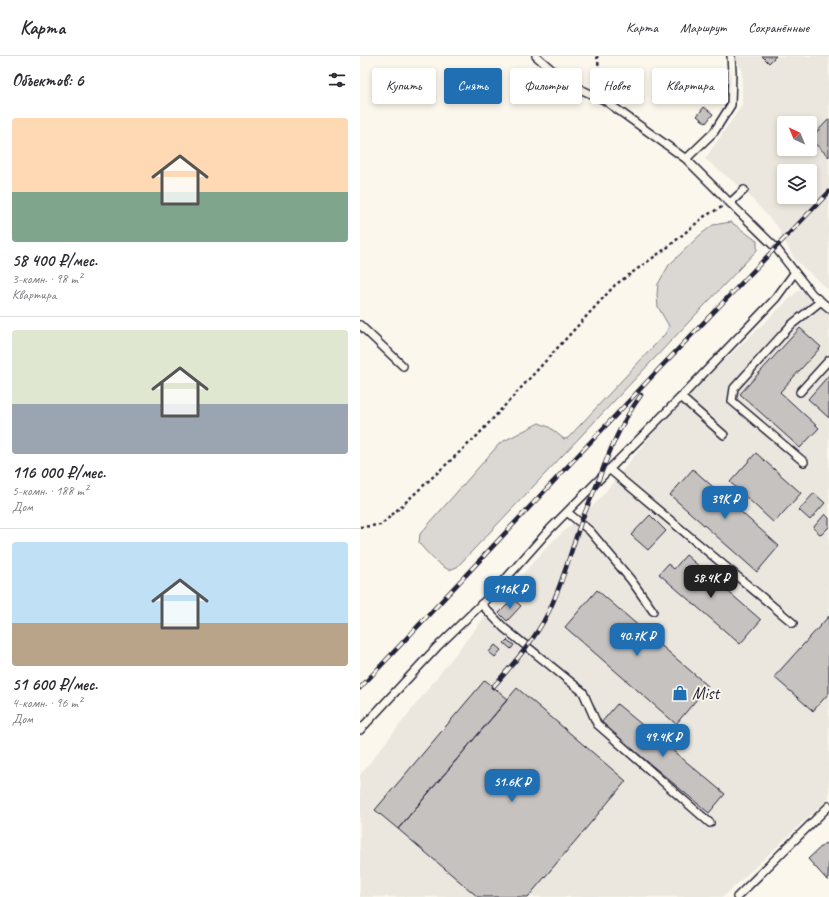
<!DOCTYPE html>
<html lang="ru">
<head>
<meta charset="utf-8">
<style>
	:root { --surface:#fff; --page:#f7f7f7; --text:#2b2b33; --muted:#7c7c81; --line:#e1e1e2; --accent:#1f6fb2 }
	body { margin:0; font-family:Caveat,sans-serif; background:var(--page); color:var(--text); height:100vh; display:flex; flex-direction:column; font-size:15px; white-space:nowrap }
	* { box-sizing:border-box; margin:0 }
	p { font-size:13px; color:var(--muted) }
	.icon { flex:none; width:22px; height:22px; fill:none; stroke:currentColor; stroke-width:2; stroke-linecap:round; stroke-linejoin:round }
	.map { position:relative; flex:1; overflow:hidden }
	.side { display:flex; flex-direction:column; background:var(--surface); width:360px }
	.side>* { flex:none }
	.top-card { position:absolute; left:12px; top:12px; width:380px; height:36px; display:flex; gap:8px }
	.needle { width:26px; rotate:316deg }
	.fabs { position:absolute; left:417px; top:60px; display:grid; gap:8px }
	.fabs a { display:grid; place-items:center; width:40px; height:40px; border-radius:4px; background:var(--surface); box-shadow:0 2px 6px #0003; font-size:20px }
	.price { position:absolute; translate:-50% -34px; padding:0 9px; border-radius:8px; background:var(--accent); color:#fff; font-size:13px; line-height:26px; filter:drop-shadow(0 1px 2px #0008) }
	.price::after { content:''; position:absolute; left:50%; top:24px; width:12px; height:9px; margin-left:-6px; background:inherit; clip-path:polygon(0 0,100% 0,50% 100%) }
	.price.current { background:#222; color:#fff }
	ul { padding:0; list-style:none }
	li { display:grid; align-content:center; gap:8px; height:212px; padding:0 12px }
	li+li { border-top:1px solid var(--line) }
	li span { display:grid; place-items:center; height:124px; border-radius:4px; color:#555 }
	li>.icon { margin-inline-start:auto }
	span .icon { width:72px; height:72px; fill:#fffc; stroke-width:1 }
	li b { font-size:17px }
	h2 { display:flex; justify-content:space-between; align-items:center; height:48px; padding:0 12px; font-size:17px }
	.tag { padding:0 14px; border-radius:4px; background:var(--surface); box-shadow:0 2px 6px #0003; font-size:14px; line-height:36px }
	.tag.current { background:var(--accent); color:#fff }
	header { display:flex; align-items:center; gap:24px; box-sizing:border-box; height:56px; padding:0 20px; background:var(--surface); border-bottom:1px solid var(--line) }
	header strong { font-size:19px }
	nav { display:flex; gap:22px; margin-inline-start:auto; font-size:14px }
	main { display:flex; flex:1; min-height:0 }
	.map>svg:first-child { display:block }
	.built { fill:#ebe7df; fill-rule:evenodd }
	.green { fill:#dbd8d3; stroke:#7e7d87 }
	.building { fill:#c6c2c0; stroke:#22223b }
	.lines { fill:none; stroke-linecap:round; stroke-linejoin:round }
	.service-casing { stroke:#22223b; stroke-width:10 }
	.path { stroke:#22223b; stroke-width:2.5; stroke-dasharray:3 3; stroke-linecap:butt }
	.service { stroke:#fbf7ec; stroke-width:7 }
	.rail-casing { stroke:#22223b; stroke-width:4.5 }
	.rail { stroke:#fbf7ec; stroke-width:3; stroke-dasharray:9; stroke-linecap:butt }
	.labels { text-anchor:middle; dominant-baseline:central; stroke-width:3.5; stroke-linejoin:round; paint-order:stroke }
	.poi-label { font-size:17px; fill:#22223b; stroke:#fbf7ec; text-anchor:start }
</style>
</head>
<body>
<header>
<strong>Карта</strong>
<nav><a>Карта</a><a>Маршрут</a><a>Сохранённые</a></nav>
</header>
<main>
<section class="side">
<h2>Объектов: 6<svg class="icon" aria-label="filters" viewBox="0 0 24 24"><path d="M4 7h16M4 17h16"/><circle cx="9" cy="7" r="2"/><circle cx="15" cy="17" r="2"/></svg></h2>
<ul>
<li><span style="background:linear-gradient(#ffd9b3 60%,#7fa58c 0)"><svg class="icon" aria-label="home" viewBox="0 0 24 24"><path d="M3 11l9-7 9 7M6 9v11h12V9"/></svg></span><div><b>58 400 ₽/мес.</b><p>3-комн. · 98 m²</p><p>Квартира</p></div></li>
<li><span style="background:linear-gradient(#dfe7d0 60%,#9aa5b1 0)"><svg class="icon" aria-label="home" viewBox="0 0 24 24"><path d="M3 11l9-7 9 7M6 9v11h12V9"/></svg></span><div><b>116 000 ₽/мес.</b><p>5-комн. · 188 m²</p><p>Дом</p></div></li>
<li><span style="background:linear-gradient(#bfe0f5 65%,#b9a48a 0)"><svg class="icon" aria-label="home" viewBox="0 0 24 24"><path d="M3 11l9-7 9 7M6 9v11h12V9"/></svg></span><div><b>51 600 ₽/мес.</b><p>4-комн. · 96 m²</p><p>Дом</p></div></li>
</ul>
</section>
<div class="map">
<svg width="469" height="841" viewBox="0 0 469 841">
	<rect width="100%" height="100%" fill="#fbf7ec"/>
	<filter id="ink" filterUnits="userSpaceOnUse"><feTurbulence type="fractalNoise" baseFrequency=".025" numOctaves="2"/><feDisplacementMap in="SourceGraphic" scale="8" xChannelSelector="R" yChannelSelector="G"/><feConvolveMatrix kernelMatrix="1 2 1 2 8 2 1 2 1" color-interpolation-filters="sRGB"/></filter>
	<g filter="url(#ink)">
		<path class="built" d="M372,0H469V234L435,204L417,170L384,134L345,103L382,49V13ZM424,67H450V93H424ZM424,115H450V141H424Z
			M440,233L469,257V742L363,841H0V719L134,549L192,486L237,446L309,357Z"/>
		<path class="green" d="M371,166L397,185V194L97,511L89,514C76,507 68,498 59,487L60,478L140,387L179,367L189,371L204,383L208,382L305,278L309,270L298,251L297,239L298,228L309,209L340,179L353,169Z"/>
		<path class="building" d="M402,0H416L409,7Z
			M344,51L353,58L346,67L337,60Z
			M469,63V101L450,83Z
			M440,272L461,291L420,336L459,372L440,392L380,338Z
			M469,319V362L448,343Z
			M396,397L441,437L414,467L370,426Z
			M333,413L419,490L397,516L310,439Z
			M454,437L465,447L450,464L439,454Z
			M465,458L469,462V471L461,479L453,472Z
			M290,459L306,475L288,494L271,479Z
			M326,499L401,564L380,588L299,518L308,508L314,513Z
			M237,534L348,630L316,668L205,571Z
			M153,543L161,550L147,565L139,557Z
			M469,560V637L453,655L414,621Z
			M147,584L154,589L151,593L144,587Z
			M135,589L141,594L135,601L129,596Z
			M125,624L148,643L38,773L15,754Z
			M157,632L266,725L168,841H118L38,773Z
			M257,648L365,738L349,757L241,667Z
			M465,787L469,791L468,825L448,803Z"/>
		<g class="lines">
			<defs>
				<path id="service" d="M176,0L207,27L244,44L326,103L370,147
					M326,103L354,76L371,49L372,16L371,0
					M384,134L370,147L416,192L452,238L469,252
					M0,269L43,310
					M440,336L469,304
					M321,341L364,379
					M444,406L372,345L374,332L431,269L461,245
					M249,413L433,567
					M207,456L230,475L271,524L293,555
					M121,548L144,572L223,636L237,668L350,767
					M0,674L77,591L133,537L190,473L321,341L416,242L435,216
					M377,841L469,750"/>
			</defs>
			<use href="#service" class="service-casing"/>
			<path class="path" d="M237,0L243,34
				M0,471L21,469L117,380L255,229L308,191L345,160L362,151"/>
			<use href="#service" class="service"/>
			<defs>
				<path id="rail" d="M133,631C153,608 174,585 188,557C202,529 210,498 220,469C226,453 233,438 239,423C251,391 261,367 281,339
					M0,632L298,314L469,136"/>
			</defs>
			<use href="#rail" class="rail-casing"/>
			<use href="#rail" class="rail"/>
		</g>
	</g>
	<defs>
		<symbol id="shop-bare" viewBox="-9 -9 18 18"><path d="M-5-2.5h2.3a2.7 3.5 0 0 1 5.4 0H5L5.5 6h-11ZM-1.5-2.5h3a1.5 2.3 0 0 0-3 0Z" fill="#1f6fb2" stroke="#fbf7ec" stroke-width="2.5" paint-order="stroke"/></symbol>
	</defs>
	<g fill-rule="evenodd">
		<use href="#shop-bare" x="309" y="626" width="22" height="22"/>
	</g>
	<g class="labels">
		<g class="poi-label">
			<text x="332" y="637">Mist</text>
		</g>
	</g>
</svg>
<div class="fabs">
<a><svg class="needle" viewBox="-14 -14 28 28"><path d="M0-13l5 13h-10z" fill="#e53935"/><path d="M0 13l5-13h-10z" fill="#7c7c81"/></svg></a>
<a><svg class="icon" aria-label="layers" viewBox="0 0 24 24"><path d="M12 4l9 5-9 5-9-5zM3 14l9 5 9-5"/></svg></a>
</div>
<b class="price" style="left:365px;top:464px">39K ₽</b>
<b class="price current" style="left:351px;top:543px">58.4K ₽</b>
<b class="price" style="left:150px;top:554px">116K ₽</b>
<b class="price" style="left:277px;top:601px">40.7K ₽</b>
<b class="price" style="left:303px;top:702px">49.4K ₽</b>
<b class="price" style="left:152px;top:747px">51.6K ₽</b>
<div class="top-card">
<a class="tag">Купить</a>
<a class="tag current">Снять</a>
<a class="tag">Фильтры</a>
<a class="tag">Новое</a>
<a class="tag">Квартира</a>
</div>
</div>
</main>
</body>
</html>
